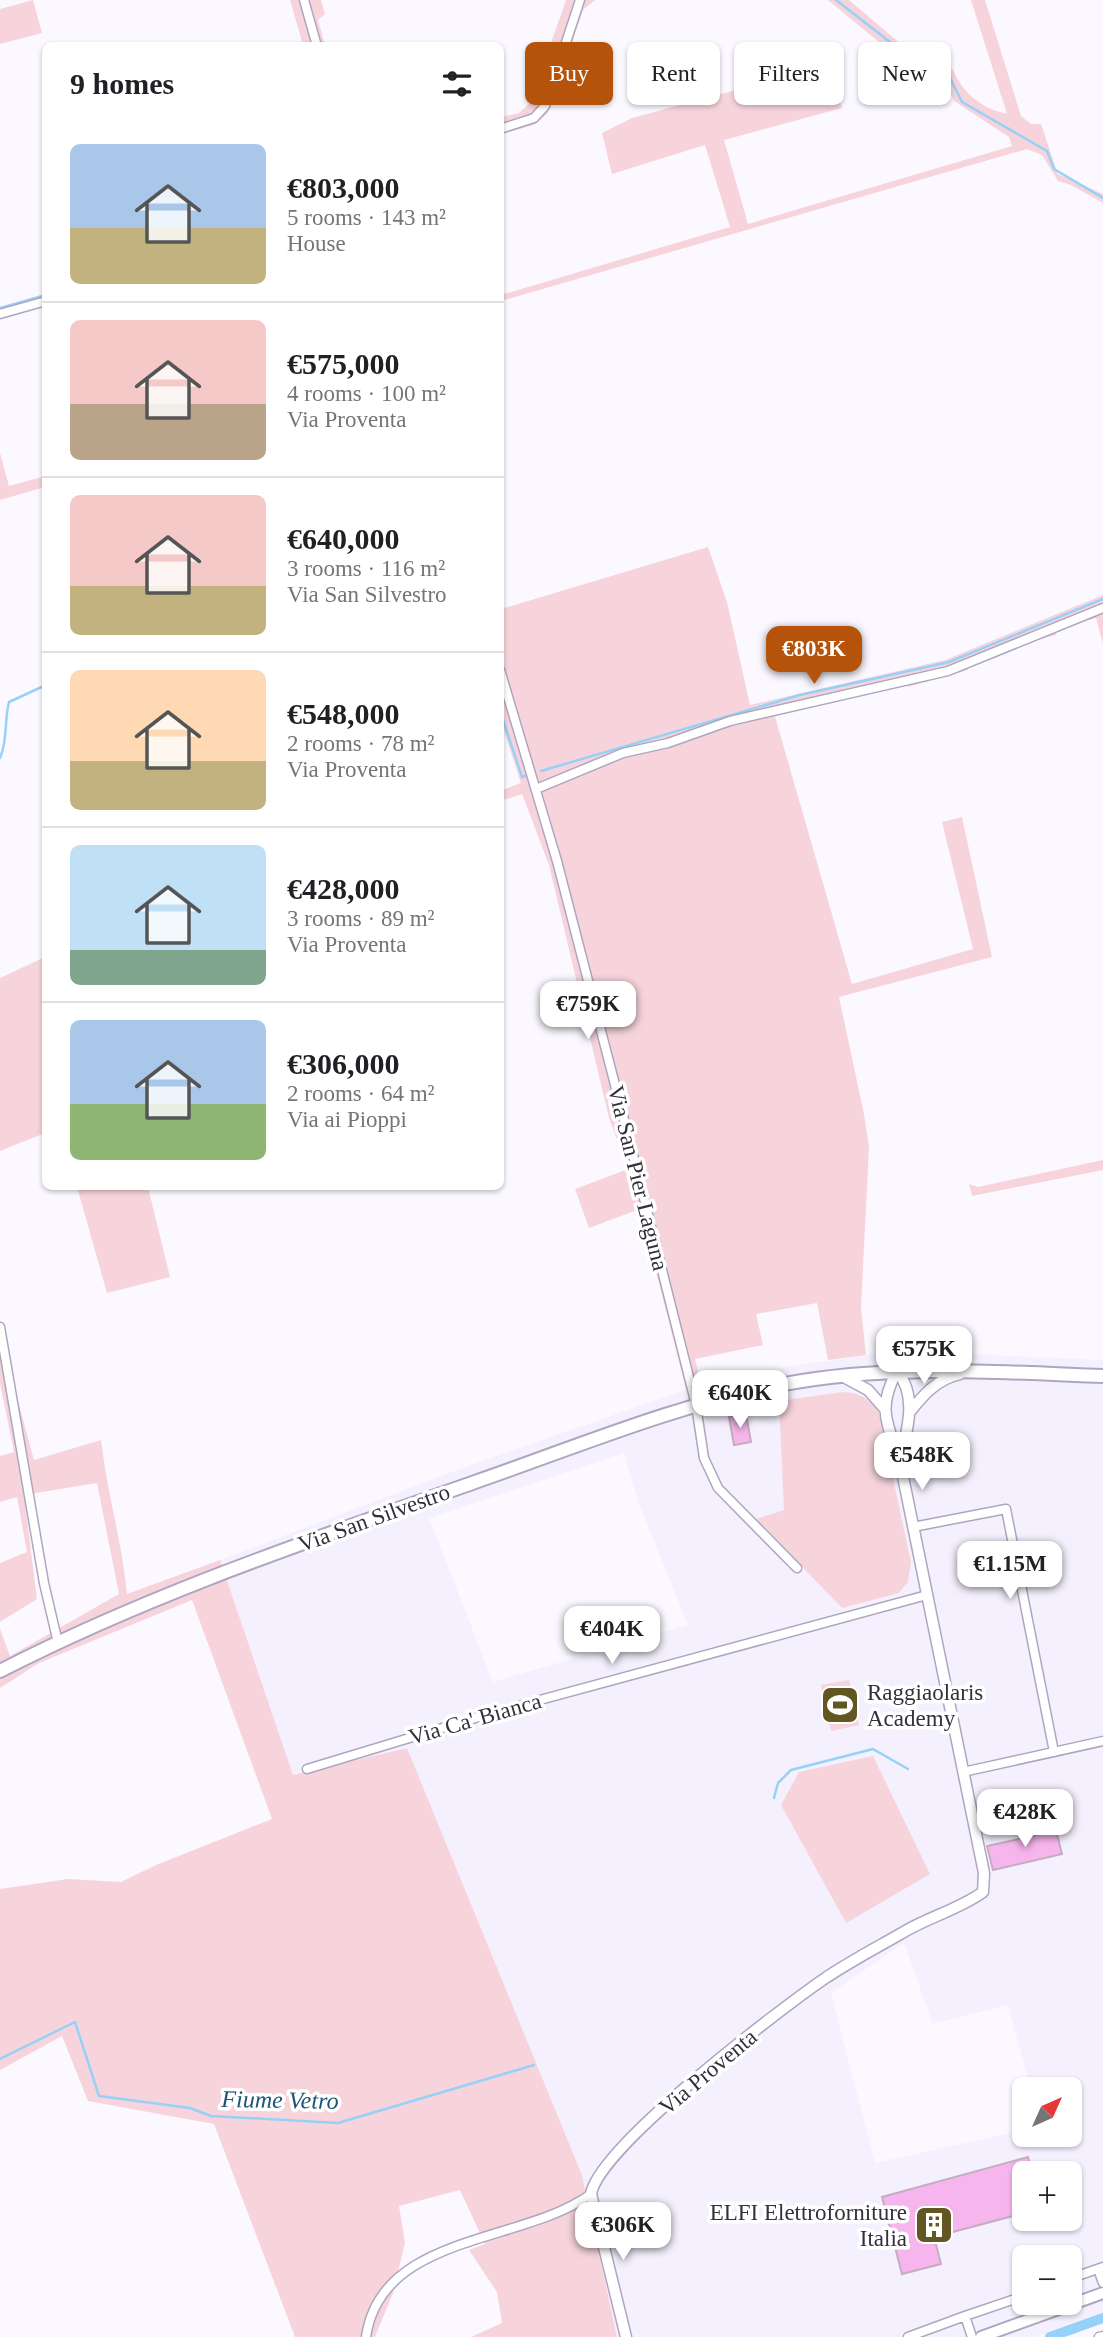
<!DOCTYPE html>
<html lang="en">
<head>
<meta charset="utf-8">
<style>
	:root { --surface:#fff; --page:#f6f6f6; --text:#202124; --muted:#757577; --line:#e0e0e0; --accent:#b45309 }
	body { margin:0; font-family:Georgia,serif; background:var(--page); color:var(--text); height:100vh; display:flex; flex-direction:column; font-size:26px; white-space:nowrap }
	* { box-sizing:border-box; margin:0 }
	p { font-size:23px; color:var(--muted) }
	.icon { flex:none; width:38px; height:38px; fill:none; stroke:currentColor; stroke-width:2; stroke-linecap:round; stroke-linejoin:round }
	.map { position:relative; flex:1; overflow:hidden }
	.details { position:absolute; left:42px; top:42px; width:462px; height:1148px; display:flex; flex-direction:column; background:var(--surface); border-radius:10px; box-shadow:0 2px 5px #0004 }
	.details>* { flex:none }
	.banner { position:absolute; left:525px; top:42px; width:472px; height:63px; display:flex; gap:14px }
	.needle { width:46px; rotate:45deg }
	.buttons { position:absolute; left:1012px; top:2077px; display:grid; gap:14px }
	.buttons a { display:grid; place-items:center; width:70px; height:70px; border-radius:10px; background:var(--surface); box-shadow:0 2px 5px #0004; font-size:35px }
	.price { position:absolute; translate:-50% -60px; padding:0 16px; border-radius:14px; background:#fff; color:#222; font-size:23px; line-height:46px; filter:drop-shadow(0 2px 4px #0008) }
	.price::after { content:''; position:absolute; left:50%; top:42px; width:21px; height:16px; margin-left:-10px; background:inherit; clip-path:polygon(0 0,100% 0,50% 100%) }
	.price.on { background:var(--accent); color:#fff }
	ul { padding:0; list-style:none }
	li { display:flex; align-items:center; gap:21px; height:175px; padding:0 28px }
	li+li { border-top:2px solid var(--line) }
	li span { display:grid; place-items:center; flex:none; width:196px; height:140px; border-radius:10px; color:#555 }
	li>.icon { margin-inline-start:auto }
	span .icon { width:84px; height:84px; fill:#fffc; stroke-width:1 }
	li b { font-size:30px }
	h2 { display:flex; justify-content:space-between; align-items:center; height:84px; padding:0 28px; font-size:30px }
	.pill { padding:0 24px; border-radius:10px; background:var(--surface); box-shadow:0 2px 5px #0004; font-size:24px; line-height:63px }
	.pill.on { background:var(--accent); color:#fff }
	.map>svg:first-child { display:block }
	.built { fill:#f5f0fe; fill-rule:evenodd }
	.green { fill:#f7d4dc }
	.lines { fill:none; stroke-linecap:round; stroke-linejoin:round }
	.stream { stroke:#96d1f8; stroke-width:2.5 }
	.canal { stroke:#96d1f8; stroke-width:10 }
	.building { fill:#f6b6ed; stroke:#c4adc1; stroke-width:2 }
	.minor-casing { stroke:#aea6c0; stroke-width:11 }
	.tertiary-casing { stroke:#aea6c0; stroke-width:13 }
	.secondary-casing { stroke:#aea6c0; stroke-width:14 }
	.primary-casing { stroke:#aea6c0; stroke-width:16 }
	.minor { stroke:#fff; stroke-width:8 }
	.tertiary { stroke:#fff; stroke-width:10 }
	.secondary { stroke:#fff; stroke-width:10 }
	.primary { stroke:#fff; stroke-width:12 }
	.labels { text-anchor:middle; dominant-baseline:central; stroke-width:7; stroke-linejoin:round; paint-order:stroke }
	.street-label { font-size:23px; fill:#34303b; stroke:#fff }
	.poi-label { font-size:23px; fill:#34303b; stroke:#fff; text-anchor:start }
	.water-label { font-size:24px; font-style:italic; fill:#1b5475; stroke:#fff }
</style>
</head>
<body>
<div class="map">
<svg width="1103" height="2337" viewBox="0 0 1103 2337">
	<rect width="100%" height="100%" fill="#fbf9ff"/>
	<path class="built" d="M894,1351L1103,1360V2312L1036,2337H617L582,2175L407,1748L293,1776L220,1560L457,1470L724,1376ZM843,1392L858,1393L871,1401L879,1413L911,1562L908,1582L757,1520L784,1510ZM624,1453L639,1504L688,1625L493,1682L429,1518ZM904,1943L933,2024L1008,2005L1031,2089L1069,2090V2135H1024V2130L875,2163L831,1993ZM1024,2174H1069V2219H1024ZM1024,2258H1069V2303H1024Z"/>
	<path class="green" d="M33,0L42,33L0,44V9Z
		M290,0H321L325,14L318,20L325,45H303Z
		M566,0H595L583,10L548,113L534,125L501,134V117L519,113L530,103Z
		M828,0H849L902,45L953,70C964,94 981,108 1007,114L971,0H985L1021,116L1031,124H1041L1058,174L1103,194V203L1071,185L1058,181L1042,155L1027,149L501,301V295L730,227L705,145L612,174L602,133L632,118L829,65L842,108L724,140L748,224L1012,146L1009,137L954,101L943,79L891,52Z
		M0,453L9,486L45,476V487L0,500Z
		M708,547L727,602L750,705L945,660L1103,595V644L1096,618L1056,629V635L1009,648L1008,653L967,665L968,670L908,687L907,682L827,703L825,700L774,713L852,984L973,949L942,822L962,817L992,957L839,997L864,1114L869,1147L861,1308L866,1355L828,1360L817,1303L756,1314L763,1345L695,1359L701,1384L686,1389L640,1209L589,1228L575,1189L628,1169L609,1118L549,865L522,794L501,801L500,791L521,783L501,722V609Z
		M45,957V1133L0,1151V978Z
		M1103,1160V1170L972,1196L969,1184L978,1187Z
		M77,1187H148L170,1277L107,1293Z
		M0,1335L34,1460L101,1440C107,1492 122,1542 127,1594L220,1560L293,1775L407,1748L582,2175L617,2337H471L502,2323L497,2292L469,2250L485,2244L460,2190L399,2206L405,2243L393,2293L375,2337H295L214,2124L88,2101L62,2036L0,2070V1889L68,1879L121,1882L156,1865L272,1819L192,1600L39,1663L0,1688V1629L10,1656L119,1594L97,1483L24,1495L37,1599L0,1622V1563L27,1552L17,1497L0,1502V1456L14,1452L0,1383Z
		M843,1392C861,1393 869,1398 879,1413L911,1562L908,1582L899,1593L842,1608L756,1519L784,1510L779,1401Z
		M849,1680L859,1725L831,1731L821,1685Z
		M873,1756L930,1874L846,1923L781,1805L799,1772Z"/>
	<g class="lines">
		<path class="stream" d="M836,0L899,49L947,72L962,102L1047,151L1054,169L1103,198
			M0,308L46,295
			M500,711L522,777L525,776
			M0,758C8,740 4,721 9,702L46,685
			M541,771L800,695L949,662L1103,599
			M774,1798L778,1783L791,1770L873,1749L908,1769
			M0,2059L75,2022L99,2096L190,2108L211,2116L338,2123L534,2065"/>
		<path class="canal" d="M1050,2337L1103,2318"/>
	</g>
	<path class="building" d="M746,1414L751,1442L734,1445L729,1417Z
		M1055,1826L1062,1854L993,1870L987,1846L1037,1835L1036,1831Z
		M1028,2157L1032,2174H1024V2213L934,2237L941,2264L902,2274L882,2197Z"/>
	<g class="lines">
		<defs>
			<path id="minor" d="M304,0L317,46
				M500,129L534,118L545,106L580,0
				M0,314L46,301
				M500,670L557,861L627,1131L696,1405L704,1458L718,1488L797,1568
				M536,789L623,753L668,743L730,721L948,671L1103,608
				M0,1327L44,1583L58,1643
				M913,1527L1006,1509L1054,1752
				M307,1769L492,1713L927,1595
				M963,1772L1103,1741
				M1098,2269L1103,2283
				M1069,2279L1103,2267
				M965,2316L1024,2296
				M366,2337C381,2233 523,2244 591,2194
				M908,2337L965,2316L972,2337
				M1099,2337L1103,2336"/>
			<path id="tertiary" d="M844,1377L868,1390L884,1408
				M909,1413C923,1395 937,1379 960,1374
				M626,2337L591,2194C599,2147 779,2010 824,1979C849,1962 876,1948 902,1933C928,1917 958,1910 983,1892L984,1873L900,1462C888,1423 876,1410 897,1371C919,1398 906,1432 900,1462"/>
			<path id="secondary" d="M981,2337L1103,2293"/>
			<path id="primary" d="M0,1671C152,1593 314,1539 475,1482C576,1447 678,1404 784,1384C890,1364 997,1372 1103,1376"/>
		</defs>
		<use href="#minor" class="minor-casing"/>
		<use href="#tertiary" class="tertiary-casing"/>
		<use href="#secondary" class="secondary-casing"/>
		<use href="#primary" class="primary-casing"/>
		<use href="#minor" class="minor"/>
		<use href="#tertiary" class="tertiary"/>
		<use href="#secondary" class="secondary"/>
		<use href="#primary" class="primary"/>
	</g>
	<defs>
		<symbol id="stadium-square" viewBox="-11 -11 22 22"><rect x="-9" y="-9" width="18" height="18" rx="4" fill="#625623" stroke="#fff"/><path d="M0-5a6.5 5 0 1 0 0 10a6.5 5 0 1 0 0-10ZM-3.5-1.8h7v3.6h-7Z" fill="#fff"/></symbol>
		<symbol id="building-square" viewBox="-11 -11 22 22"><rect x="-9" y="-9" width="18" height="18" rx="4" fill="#625623" stroke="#fff"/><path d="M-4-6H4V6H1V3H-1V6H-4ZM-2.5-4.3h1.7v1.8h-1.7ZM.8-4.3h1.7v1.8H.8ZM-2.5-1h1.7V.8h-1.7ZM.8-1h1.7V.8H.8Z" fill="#fff"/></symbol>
	</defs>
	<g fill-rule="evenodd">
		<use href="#stadium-square" x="818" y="1683" width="44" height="44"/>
		<use href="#building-square" x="912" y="2203" width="44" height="44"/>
	</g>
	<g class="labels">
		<g class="street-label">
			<text transform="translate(638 1178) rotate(76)">Via San Pier Laguna</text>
			<text transform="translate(374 1518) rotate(-20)">Via San Silvestro</text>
			<text transform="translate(475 1719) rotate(-16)">Via Ca' Bianca</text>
			<text transform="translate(708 2072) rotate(-40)">Via Proventa</text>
		</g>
		<g class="poi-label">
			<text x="867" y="1692">Raggiaolaris<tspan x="867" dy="26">Academy</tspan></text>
			<text x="907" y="2212" text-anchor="end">ELFI Elettroforniture<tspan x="907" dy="26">Italia</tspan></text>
		</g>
		<g class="water-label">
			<text transform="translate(280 2100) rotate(1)">Fiume Vetro</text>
		</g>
	</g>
</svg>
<div class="buttons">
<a><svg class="needle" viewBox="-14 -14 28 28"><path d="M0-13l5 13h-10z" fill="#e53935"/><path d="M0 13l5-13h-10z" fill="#757577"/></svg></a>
<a>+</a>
<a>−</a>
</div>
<b class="price on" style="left:814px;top:686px">€803K</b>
<b class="price" style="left:588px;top:1041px">€759K</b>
<b class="price" style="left:924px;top:1386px">€575K</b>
<b class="price" style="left:740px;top:1430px">€640K</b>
<b class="price" style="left:922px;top:1492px">€548K</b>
<b class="price" style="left:1010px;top:1601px">€1.15M</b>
<b class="price" style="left:612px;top:1666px">€404K</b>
<b class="price" style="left:1025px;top:1849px">€428K</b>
<b class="price" style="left:623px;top:2262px">€306K</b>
<div class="banner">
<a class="pill on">Buy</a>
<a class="pill">Rent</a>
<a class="pill">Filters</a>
<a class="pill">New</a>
</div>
<section class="details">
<h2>9 homes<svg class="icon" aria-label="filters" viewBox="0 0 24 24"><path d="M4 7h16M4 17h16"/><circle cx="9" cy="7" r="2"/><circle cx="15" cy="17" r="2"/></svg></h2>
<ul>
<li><span style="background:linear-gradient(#a9c7e8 60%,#c2b280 0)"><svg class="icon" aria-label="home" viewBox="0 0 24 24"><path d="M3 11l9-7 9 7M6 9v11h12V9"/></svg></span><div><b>€803,000</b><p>5 rooms · 143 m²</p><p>House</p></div></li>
<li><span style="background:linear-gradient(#f6c9c9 60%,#b9a48a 0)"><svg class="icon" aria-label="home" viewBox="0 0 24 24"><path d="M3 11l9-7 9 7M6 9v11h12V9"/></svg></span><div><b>€575,000</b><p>4 rooms · 100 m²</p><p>Via Proventa</p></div></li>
<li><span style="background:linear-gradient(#f6c9c9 65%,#c2b280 0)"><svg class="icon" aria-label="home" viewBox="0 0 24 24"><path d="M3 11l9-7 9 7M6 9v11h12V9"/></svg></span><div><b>€640,000</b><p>3 rooms · 116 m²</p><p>Via San Silvestro</p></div></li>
<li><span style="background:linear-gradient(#ffd9b3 65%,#c2b280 0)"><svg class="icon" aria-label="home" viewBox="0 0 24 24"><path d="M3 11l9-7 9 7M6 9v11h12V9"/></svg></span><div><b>€548,000</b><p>2 rooms · 78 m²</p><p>Via Proventa</p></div></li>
<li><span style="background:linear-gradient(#bfe0f5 75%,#7fa58c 0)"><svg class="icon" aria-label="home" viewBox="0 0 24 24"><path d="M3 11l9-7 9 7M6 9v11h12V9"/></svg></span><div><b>€428,000</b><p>3 rooms · 89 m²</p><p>Via Proventa</p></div></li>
<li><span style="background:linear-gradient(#a9c7e8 60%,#8fb573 0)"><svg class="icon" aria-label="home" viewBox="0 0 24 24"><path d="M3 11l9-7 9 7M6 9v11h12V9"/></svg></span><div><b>€306,000</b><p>2 rooms · 64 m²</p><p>Via ai Pioppi</p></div></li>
</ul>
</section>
</div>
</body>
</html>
